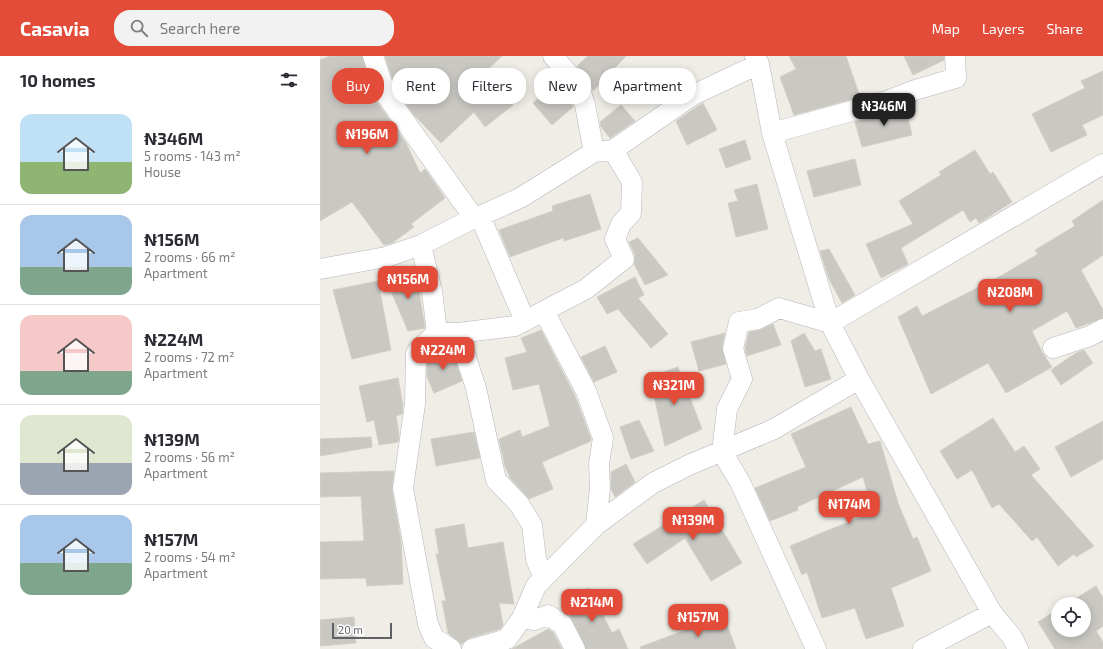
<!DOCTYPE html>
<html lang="en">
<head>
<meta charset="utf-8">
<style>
	:root { --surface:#fff; --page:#f2f2f3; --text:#2b2b33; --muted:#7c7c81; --line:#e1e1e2; --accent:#e34c38 }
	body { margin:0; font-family:"Exo 2",sans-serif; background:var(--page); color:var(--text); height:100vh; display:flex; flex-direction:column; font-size:15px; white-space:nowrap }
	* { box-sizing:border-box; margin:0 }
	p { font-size:13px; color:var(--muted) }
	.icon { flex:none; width:22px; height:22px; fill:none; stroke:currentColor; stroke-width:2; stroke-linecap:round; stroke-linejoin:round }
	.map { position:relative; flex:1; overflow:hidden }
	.details { display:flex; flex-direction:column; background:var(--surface); width:320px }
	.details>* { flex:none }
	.hud { position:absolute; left:12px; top:12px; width:380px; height:36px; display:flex; gap:8px }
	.controls { position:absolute; left:731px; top:541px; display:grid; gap:8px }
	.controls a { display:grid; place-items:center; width:40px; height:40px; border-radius:50%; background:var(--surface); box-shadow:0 2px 10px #0003; font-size:20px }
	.scale { position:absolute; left:12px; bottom:10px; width:60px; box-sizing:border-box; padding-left:4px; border:2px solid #5d6166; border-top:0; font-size:11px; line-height:14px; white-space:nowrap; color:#5d6166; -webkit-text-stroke:3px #fff; paint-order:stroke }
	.price { position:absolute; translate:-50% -34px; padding:0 9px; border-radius:8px; background:var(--accent); color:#fff; font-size:13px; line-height:26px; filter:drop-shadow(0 1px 2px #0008) }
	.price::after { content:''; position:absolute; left:50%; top:24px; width:12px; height:9px; margin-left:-6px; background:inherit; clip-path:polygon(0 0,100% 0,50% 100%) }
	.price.selected { background:#222; color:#fff }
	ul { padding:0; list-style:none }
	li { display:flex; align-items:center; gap:12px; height:100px; padding:0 20px }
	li+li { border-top:1px solid var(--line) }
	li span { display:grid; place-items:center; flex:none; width:112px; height:80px; border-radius:12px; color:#555 }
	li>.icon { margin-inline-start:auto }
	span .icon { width:48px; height:48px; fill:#fffc; stroke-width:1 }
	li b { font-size:17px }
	h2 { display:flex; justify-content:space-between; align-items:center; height:48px; padding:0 20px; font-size:17px }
	.pill { padding:0 14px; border-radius:16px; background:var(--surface); box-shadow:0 2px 10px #0003; font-size:14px; line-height:36px }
	.pill.selected { background:var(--accent); color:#fff }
	header { display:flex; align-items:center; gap:24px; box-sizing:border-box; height:56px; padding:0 20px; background:var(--accent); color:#fff }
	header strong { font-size:19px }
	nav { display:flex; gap:22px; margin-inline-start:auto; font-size:14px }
	.search { width:280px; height:36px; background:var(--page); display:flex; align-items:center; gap:10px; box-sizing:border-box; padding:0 14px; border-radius:16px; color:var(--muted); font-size:15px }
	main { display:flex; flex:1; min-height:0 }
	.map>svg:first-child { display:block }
	.building { fill:#cac8c3; stroke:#d4cfc4 }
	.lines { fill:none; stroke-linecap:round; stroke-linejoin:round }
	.street-casing { stroke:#b3b6ba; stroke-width:21 }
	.street { stroke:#fff; stroke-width:20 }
</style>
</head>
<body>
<header>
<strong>Casavia</strong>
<div class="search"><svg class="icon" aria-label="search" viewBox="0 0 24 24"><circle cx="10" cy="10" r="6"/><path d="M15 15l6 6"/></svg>Search here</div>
<nav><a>Map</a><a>Layers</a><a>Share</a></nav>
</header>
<main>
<section class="details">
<h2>10 homes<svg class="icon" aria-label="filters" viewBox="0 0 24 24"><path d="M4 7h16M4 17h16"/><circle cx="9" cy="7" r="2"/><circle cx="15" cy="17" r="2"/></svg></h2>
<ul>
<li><span style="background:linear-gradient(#bfe0f5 60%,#8fb573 0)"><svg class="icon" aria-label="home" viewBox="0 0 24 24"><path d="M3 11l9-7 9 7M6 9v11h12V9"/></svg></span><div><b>₦346M</b><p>5 rooms · 143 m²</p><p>House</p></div></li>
<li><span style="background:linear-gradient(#a9c7e8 65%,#7fa58c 0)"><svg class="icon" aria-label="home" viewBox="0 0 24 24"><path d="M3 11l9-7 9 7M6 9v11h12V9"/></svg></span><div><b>₦156M</b><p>2 rooms · 66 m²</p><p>Apartment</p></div></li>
<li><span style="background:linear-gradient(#f6c9c9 70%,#7fa58c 0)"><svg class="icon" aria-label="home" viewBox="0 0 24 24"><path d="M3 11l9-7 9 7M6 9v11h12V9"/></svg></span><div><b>₦224M</b><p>2 rooms · 72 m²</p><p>Apartment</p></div></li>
<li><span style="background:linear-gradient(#dfe7d0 60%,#9aa5b1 0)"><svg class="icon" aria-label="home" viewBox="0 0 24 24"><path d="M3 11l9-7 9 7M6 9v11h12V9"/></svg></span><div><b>₦139M</b><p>2 rooms · 56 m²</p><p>Apartment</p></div></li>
<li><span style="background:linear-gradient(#a9c7e8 60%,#7fa58c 0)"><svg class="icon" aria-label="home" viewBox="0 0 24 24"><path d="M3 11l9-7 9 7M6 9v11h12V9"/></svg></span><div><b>₦157M</b><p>2 rooms · 54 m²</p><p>Apartment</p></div></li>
</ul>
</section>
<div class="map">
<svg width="783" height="593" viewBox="0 0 783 593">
	<rect width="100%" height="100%" fill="#efede6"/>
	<path class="building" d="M11,0H42L57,46L86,87L100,117L105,113L125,142L91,168L94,171L72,187L64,189L32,146L0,165V4Z
		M65,0H182L166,15L193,49L165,71L154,56L121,87L94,59L76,34Z
		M268,0H306L273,35L268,23L257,10Z
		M469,0H526L540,41L474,59L460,21L476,13Z
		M584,0H624V4L593,19Z
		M783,15V59L762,69L767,79L731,96L712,58L765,32L761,25Z
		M239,25L249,36L253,51L232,69L213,47Z
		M383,47L397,74L367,89L356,65Z
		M301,49L315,65L290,82L281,71L280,66Z
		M585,50L592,79L542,91L535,66Z
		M425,84L431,103L406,112L399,93Z
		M655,94L670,118L673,116L692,146L659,167L656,162L650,166L643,154L581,192L588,208L561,222L546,188L593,168L579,145L621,119L619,116Z
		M535,103L541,129L494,141L487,115Z
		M437,128L448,173L416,181L408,147L418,145L414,134Z
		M270,138L281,173L244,185L243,182L190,201L179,174L233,155L232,150Z
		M783,144V199L761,214L783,254V262L756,272L747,255L712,275L722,296L732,311L686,337L668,307L611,338L578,261L597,250L602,260L679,221L718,198L715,194L755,170L752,165Z
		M318,182L348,219L325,229L314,208L315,199L309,186Z
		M509,193L535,239L522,247L509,223L500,195Z
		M96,217L105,272L88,275L66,223Z
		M315,221L324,239L318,242L348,278L331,292L298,253L287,258L277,241Z
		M58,225L71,294L32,303L13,234Z
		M453,268L461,289L427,300L425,293L429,276L440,274Z
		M221,274L255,340L271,383V385L222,406L233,433L209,443L190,422L185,410L179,383L200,374L202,381L230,370L219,328L193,334L185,302L207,296L201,282Z
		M405,277L402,291L406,308L379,315L371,286Z
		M484,277L495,295L501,293L511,323L485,331L471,285Z
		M285,290L297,316L274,326L261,301Z
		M131,291L142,325L114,337L107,321V302Z
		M764,294L773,307L741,329L731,314L756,297Z
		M358,311L382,373L345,390L330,321Z
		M78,322L83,349L82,358L76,360L79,378L78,386L59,389L54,364L47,366L39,330Z
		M531,351L548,388L560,385L578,447L593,483L597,481L611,515L571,532L584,570L546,583L535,552L502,562L487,516L482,519L470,490L553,456L543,421L477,451L478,454L450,465L435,432L486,411L471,378Z
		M673,362L695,396L704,390L720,413L711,419L774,490L756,501L754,498L738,510L717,481L712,485L679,448L672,452L652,414L637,423L620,395Z
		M319,364L334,395L311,403L300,371Z
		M783,365V403L751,421L735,391Z
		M154,376L160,402L116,410L111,383Z
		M51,381L52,391L0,400V383Z
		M306,408L315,426L295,441L291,433V416Z
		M74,415L72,434L81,485L83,528L47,530L46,522L0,523V486L44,485L41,440L0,441V417Z
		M384,444L422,507L391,525L365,482L327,508L313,488Z
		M144,468L148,492L183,486L194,548L179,547L183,569L180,573L149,582L141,588L128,577L122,545H126L116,498H119L115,473Z
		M776,530L783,542V570L776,575L783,586V593H735L718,566L738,553V574H764V548H747Z
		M269,532L292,577L299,573L308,593H266L252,563L241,546Z
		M404,560L416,593H321L320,591Z
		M34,561L36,587L0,590V564Z
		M228,573L233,576L242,593H192Z"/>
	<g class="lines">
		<defs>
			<path id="street" d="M53,0L66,39L154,162
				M233,0L259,30L265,49L274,96
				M435,0L439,8L452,77L510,267L539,323L672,557L692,581L698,593
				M452,77L564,46L595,34L636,22L635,0
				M160,160L205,265
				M101,189L112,236L117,276L96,297L95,348L83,432L108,568L114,582L131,593
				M0,213L66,201L101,189L154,162L160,160L200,142L274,96L293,94L373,39L439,8
				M224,255L266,335L283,382L279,408L280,432L276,469
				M117,276L138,277L195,270L266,233L304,203L295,183L301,168L311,157L312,126L293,94
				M138,277L156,332L176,424L199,448L212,469L216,503L224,522
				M733,292L770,280L783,273
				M202,562L215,564L228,559L242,568L255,593
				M152,593L187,583L202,562L216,530L276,469L333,427L369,409L454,373L539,323
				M496,593L420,426L402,396L407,353L422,323L413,293L419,266L438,263L459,252L510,267L783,108
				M603,593L672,557"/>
		</defs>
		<use href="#street" class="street-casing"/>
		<use href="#street" class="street"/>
	</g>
</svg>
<div class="controls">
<a><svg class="icon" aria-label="locate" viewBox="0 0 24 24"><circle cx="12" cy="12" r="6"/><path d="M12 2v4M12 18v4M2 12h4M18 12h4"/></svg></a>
</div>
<div class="scale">20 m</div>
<b class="price selected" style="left:564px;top:71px">₦346M</b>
<b class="price" style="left:47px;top:99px">₦196M</b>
<b class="price" style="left:88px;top:244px">₦156M</b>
<b class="price" style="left:690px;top:257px">₦208M</b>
<b class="price" style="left:123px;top:315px">₦224M</b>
<b class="price" style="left:354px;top:350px">₦321M</b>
<b class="price" style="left:529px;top:469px">₦174M</b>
<b class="price" style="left:373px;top:485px">₦139M</b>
<b class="price" style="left:272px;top:567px">₦214M</b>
<b class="price" style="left:378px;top:582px">₦157M</b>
<div class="hud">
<a class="pill selected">Buy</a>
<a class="pill">Rent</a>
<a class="pill">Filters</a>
<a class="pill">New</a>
<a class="pill">Apartment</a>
</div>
</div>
</main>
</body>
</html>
